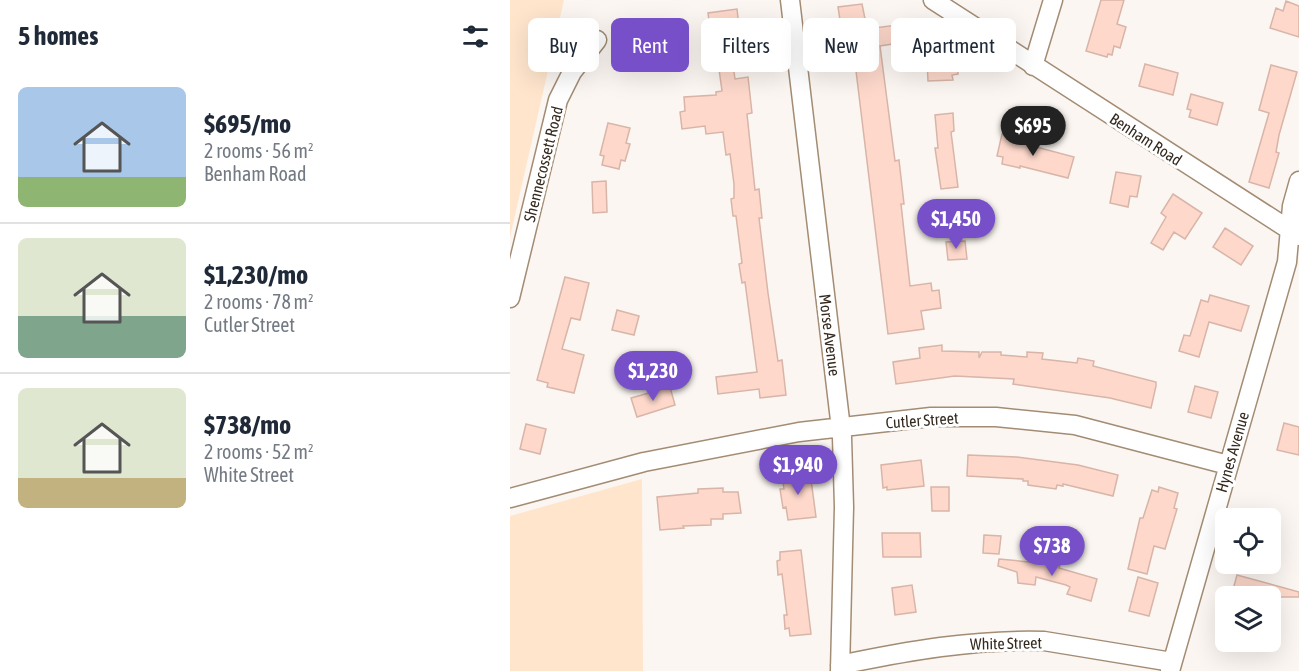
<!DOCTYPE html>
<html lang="en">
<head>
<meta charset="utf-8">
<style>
	:root { --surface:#fff; --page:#f2f2f3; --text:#1f2937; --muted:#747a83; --line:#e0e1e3; --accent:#7750c9 }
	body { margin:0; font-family:"Asap Condensed",sans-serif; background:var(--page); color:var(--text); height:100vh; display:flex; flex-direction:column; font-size:22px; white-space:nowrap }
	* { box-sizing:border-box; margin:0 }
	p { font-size:20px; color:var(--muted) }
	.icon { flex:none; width:33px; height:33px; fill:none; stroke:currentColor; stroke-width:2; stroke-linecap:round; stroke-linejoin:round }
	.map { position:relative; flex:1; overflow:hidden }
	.details { display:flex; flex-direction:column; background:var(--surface); width:510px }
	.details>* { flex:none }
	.top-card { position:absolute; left:18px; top:18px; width:570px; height:54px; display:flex; gap:12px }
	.tools { position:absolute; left:705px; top:508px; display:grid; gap:12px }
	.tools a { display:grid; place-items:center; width:66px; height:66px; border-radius:9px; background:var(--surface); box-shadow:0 6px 24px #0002; font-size:30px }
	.price { position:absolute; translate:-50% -51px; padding:0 14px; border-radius:21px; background:var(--accent); color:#fff; font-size:20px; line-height:39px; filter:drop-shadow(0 2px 3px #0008) }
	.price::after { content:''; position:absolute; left:50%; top:36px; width:18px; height:14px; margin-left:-9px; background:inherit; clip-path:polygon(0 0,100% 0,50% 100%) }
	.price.active { background:#222; color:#fff }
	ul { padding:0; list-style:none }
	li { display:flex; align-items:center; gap:18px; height:150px; padding:0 18px }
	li+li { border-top:2px solid var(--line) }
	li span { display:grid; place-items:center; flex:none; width:168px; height:120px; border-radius:9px; color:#555 }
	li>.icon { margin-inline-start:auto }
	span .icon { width:72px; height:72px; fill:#fffc; stroke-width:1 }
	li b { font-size:26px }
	h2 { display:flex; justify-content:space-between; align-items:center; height:72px; padding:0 18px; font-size:26px }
	.tag { padding:0 21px; border-radius:9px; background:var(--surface); box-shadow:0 6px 24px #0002; font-size:21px; line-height:54px }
	.tag.active { background:var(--accent); color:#fff }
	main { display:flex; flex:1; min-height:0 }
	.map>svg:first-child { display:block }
	.built { fill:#ffe5cc }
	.building { fill:#fdd8cb; stroke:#d8b5a8; stroke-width:1.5 }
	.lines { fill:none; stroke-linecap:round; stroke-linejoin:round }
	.minor-casing { stroke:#a38c74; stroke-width:21 }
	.minor { stroke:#fff; stroke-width:18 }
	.labels { text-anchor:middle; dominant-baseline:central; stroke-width:6; stroke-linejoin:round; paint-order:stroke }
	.street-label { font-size:16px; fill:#342a20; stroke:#fff }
</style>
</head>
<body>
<main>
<section class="details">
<h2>5 homes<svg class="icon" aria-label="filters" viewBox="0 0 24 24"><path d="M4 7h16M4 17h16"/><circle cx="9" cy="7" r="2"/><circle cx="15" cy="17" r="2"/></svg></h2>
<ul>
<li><span style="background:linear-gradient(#a9c7e8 75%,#8fb573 0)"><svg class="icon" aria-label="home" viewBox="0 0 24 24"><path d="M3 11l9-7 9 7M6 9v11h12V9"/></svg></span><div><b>$695/mo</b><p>2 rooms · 56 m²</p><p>Benham Road</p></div></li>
<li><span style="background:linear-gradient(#dfe7d0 65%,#7fa58c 0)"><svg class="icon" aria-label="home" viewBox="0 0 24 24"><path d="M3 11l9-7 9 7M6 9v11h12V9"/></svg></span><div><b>$1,230/mo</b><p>2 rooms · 78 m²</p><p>Cutler Street</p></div></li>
<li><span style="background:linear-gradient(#dfe7d0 75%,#c2b280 0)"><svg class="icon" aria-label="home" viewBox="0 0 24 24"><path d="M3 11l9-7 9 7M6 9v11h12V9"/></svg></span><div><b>$738/mo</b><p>2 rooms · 52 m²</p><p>White Street</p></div></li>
</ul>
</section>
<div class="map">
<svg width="789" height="671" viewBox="0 0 789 671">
	<rect width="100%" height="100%" fill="#fbf6f1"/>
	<path class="built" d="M0,0H54L0,237Z
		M132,479L133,671H0V516Z"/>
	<path class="building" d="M591,0H614L607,24L616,27L610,48L604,46L602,55L598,54L597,57L576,51Z
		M776,1L789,6V37L760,28L766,8L773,11Z
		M352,4L357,29L387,25L389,43L370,46L385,161L389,160L394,204H391L400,286L421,283L422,291L429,290L431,308L411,311L414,329L378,334L342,38L333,39L328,7Z
		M227,9L230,36L219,37L225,79L238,77L242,113L237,114L245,190L249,189L252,218H249L258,293L268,361L272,360L276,395L250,398L249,389L208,394L206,377L247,372L235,282L232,283L229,264L232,263L226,216H223L221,199L224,198V184L220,154L216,155L213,132L196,134L195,126L172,129L170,112L175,111L174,97L206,95V92L212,91L208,62H204L198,13Z
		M430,41L439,42L442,58L447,57L448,74L442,75L443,80L418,81L416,42Z
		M635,64L668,73L663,95L629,86Z
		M761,65L787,72L769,135L766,152L769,153L759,188L739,182L759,113L749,110Z
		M681,94L713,103L707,125L679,117L681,110L677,109Z
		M443,113L444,131L441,132L448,187L431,189L425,148H428L425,115Z
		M98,123L120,128L116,143L120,144L115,161L111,160L109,169L92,165L94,156L90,155Z
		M492,134L515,137V144L564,157L558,178L510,166V168L492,164L493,157L487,156Z
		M606,172L631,176L627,197L620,196L618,207L600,203Z
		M96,181L97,212L83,213L82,182Z
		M663,194L692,213L675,239L664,232L653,250L641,243L656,217L651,213Z
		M715,228L743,246L731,265L703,247Z
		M455,241L457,259L438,260L436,242Z
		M55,277L79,283L70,320L61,318L52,349L74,355L64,393L37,387L38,383L27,380Z
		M700,295L739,306L731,331L699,322L689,357L669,351L674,335L680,336L691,300L698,302Z
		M107,310L129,316L124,335L102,330Z
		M432,345V351L469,352V358L472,352H491V355L517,357V352L533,353L532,359L567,363L568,358L584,361L583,366L646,382V386L641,408L600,398L503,384L504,379L445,376L386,384L383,362L410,358L409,348Z
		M685,386L708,392L701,418L678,412Z
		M160,387L165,405L127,417L121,398Z
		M774,423L789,427V455L767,450Z
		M16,424L36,429L30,454L10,449Z
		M458,455L507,457L568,465L608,475L603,496L553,484V486L547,485L546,489L518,485V481H513V479L457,476Z
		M411,460L414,486L377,490V487L373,488L371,465Z
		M300,472L306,517L278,520L276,507L273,508L270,489H274L272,476Z
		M421,487H439V511H422Z
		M649,487L668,493L664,508L667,509L655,549L644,546L637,574L618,569L630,518H633L642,490L648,492Z
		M213,488V492H228L231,513L213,514V519H201V525L173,526L174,528L150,530L147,497L188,493V489Z
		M372,533H410L411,557H373Z
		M474,535L491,536L489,554L473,553Z
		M291,550L301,634L280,636L279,628L275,629L274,615H277L272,574L268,575L267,561L270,560V552Z
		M489,559L550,565L549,568L587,579L581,601L557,594L560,587L556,585L526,577L525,585L508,583L507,572L488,566Z
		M727,575L789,592V597H721Z
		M628,577L648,583L639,616L619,611Z
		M402,585L406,612L385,615L382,588Z"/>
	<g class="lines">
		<defs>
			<path id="minor" d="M280,0L332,437L334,507L330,671
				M423,0L789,236
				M523,66L543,0
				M0,298L48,100L62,72L87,40
				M0,498L134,462L289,432L421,417H486L565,425L718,465
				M330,665C397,651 464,639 534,641L662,662
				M660,671L777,262L782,206L789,181"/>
		</defs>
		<use href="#minor" class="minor-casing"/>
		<use href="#minor" class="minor"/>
	</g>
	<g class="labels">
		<g class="street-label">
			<text transform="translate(636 139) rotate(33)">Benham Road</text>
			<text transform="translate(33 164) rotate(-76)">Shennecossett Road</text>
			<text transform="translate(320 335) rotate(83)">Morse Avenue</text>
			<text transform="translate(412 420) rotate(-4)">Cutler Street</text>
			<text transform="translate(722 452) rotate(-74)">Hynes Avenue</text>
			<text transform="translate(496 643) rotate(-1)">White Street</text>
		</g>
	</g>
</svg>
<div class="tools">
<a><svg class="icon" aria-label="locate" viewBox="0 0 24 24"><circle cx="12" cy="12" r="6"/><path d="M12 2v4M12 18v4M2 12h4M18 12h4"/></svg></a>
<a><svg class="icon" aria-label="layers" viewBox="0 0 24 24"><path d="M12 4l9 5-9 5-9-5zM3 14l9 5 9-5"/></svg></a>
</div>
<b class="price active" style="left:523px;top:157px">$695</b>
<b class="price" style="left:446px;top:250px">$1,450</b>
<b class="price" style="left:143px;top:402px">$1,230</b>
<b class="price" style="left:288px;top:496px">$1,940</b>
<b class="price" style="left:542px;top:577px">$738</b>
<div class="top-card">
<a class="tag">Buy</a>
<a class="tag active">Rent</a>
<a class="tag">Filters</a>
<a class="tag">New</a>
<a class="tag">Apartment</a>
</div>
</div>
</main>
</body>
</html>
